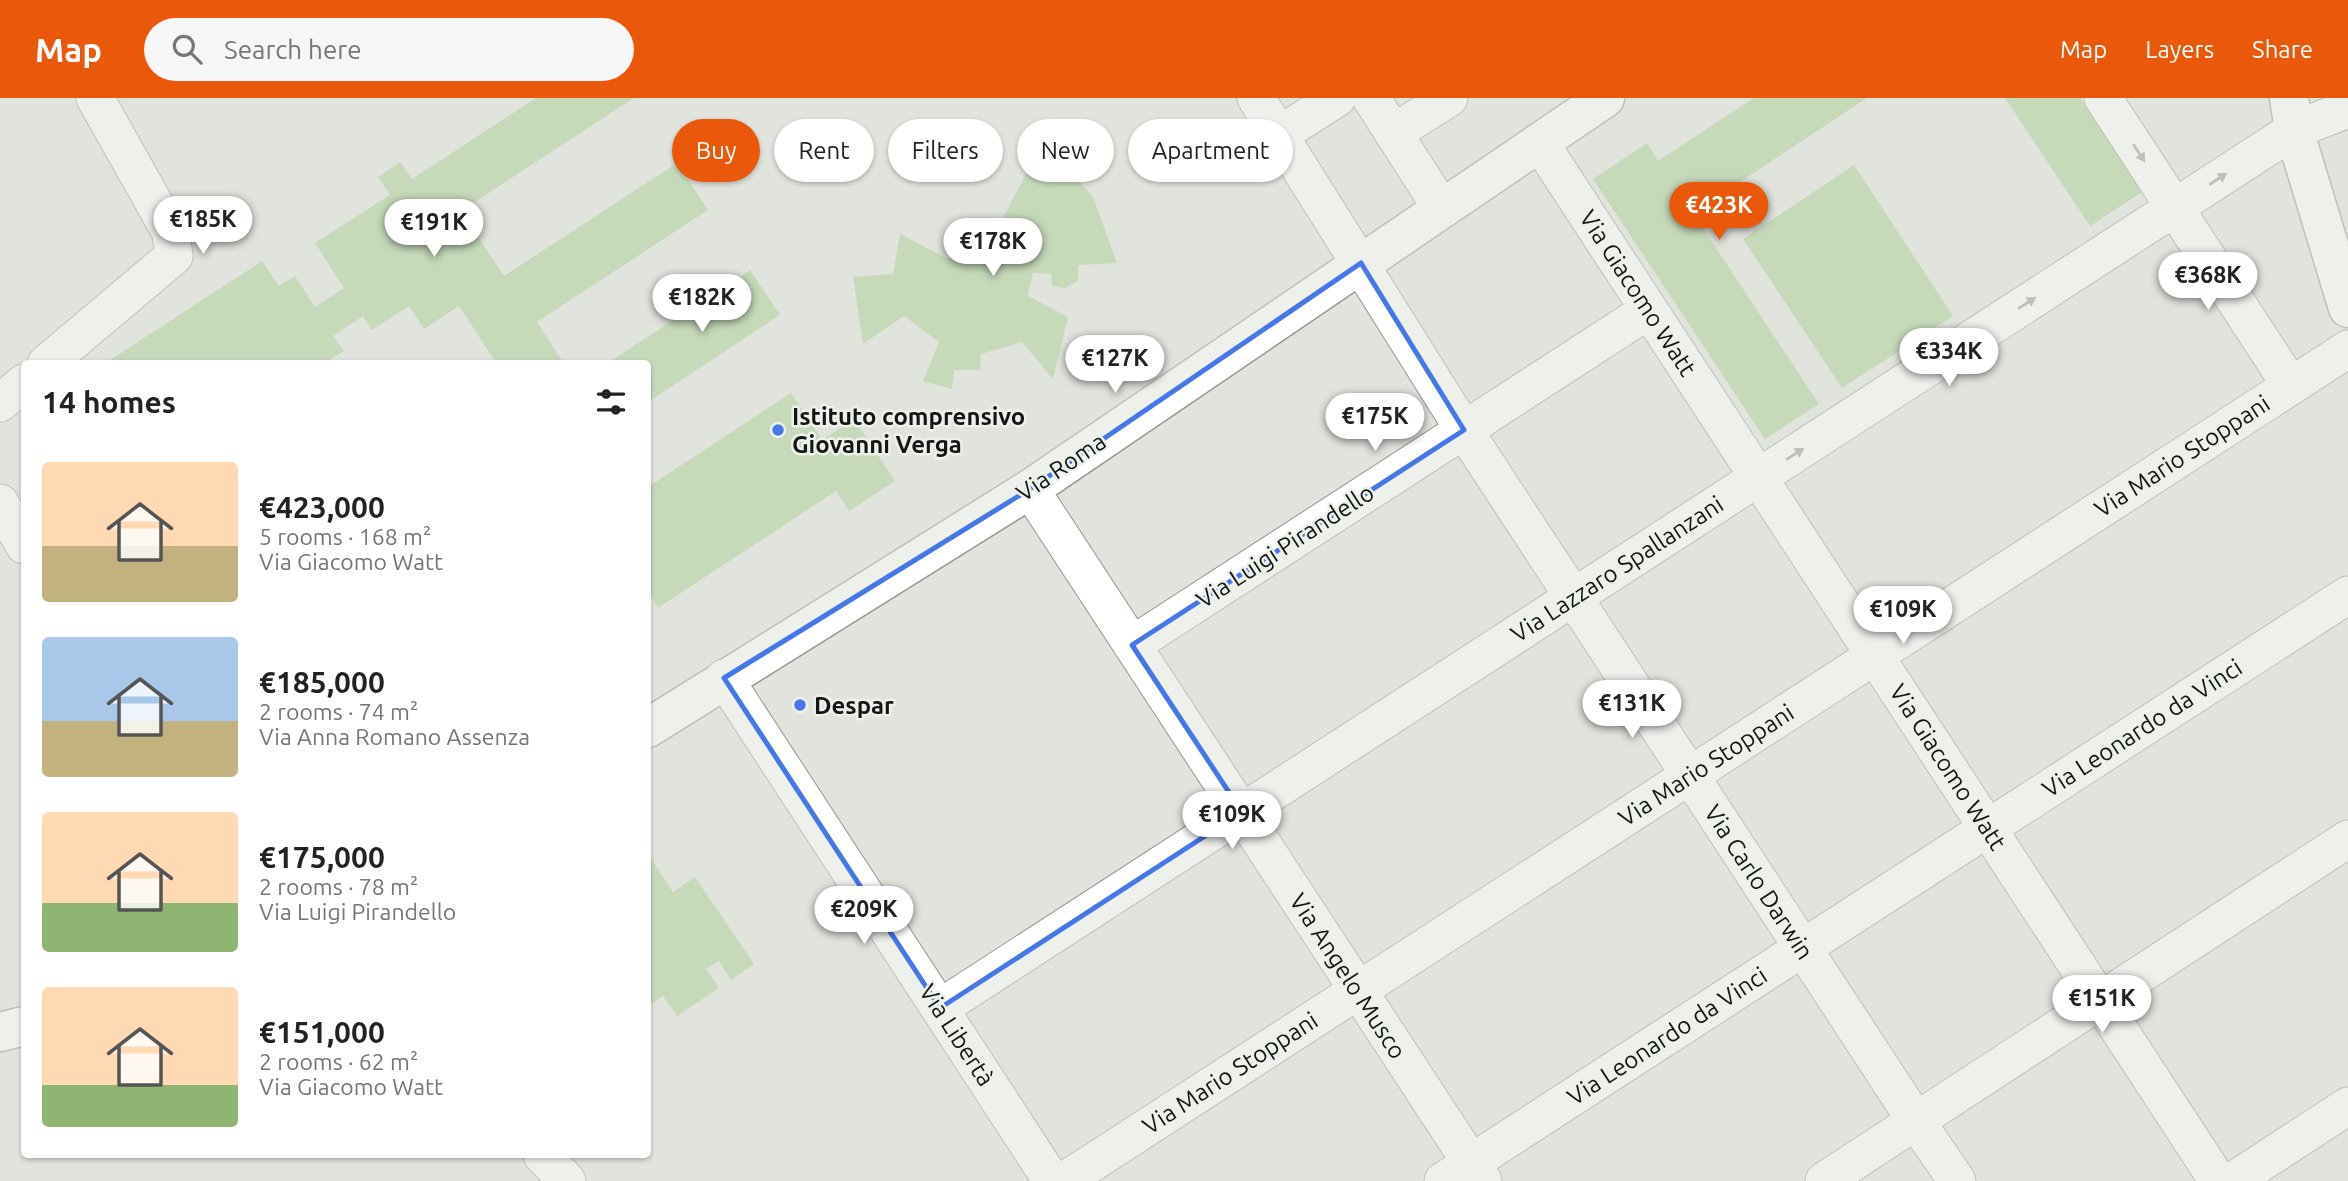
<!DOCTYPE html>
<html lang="en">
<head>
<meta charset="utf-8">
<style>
	:root { --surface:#fff; --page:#f6f6f6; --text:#222; --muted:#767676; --accent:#ea580c }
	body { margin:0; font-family:Ubuntu,sans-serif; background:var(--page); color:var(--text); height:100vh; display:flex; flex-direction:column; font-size:26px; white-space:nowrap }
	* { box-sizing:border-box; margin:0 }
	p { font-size:23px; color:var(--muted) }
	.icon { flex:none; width:38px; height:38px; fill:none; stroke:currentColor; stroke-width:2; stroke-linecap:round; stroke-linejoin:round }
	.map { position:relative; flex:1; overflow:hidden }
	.panel { position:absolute; left:21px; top:262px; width:630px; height:798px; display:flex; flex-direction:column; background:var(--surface); border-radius:7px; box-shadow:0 2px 5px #0004 }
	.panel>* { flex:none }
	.banner { position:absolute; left:672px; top:21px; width:665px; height:63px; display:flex; gap:14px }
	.price { position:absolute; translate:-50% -60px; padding:0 16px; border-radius:24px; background:#fff; color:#222; font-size:23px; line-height:46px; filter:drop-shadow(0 2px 4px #0008) }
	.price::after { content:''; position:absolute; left:50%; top:42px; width:21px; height:16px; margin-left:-10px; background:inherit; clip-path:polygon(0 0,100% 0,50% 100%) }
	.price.on { background:var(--accent); color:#fff }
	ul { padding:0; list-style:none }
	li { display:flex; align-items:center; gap:21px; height:175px; padding:0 21px }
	li span { display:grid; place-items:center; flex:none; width:196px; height:140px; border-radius:7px; color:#555 }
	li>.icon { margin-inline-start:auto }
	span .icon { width:84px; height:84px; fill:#fffc; stroke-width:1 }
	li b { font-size:30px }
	h2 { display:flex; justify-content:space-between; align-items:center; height:84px; padding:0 21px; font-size:30px }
	.tag { padding:0 24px; border-radius:32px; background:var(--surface); box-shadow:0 2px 5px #0004; font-size:24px; line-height:63px }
	.tag.on { background:var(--accent); color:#fff }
	header { display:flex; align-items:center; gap:42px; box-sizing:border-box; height:98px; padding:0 35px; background:var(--accent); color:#fff }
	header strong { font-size:33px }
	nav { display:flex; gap:38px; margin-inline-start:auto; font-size:24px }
	.search { width:490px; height:63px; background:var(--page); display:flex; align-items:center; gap:18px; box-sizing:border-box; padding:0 24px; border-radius:38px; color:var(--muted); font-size:26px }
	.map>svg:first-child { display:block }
	.building { fill:#a6ce90 }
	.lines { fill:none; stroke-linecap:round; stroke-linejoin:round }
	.street-casing { stroke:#949792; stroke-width:39 }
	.secondary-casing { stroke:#949792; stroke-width:41 }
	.street { stroke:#fff; stroke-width:37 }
	.secondary { stroke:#fff; stroke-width:38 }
	.oneway { fill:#959695 }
	.marked { fill:none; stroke:#4577e8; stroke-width:5; stroke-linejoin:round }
	.poi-dot { fill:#4577e8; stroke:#edf1eb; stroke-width:2.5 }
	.labels { text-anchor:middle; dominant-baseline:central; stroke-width:5; stroke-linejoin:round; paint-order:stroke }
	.street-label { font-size:24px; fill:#141613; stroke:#edf1eb }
	.poi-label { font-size:24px; font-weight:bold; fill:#141613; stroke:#edf1eb; text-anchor:start }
</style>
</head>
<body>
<header>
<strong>Map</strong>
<div class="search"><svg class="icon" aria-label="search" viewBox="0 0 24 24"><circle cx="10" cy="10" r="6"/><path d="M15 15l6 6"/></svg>Search here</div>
<nav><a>Map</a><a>Layers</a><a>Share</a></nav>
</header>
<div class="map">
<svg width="2348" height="1083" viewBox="0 0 2348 1083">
	<rect width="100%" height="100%" fill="#e0e4dd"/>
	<path class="building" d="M536,0H634L461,113L504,178L677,65L708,112L537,224L564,266H497L459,208L424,231L409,208L372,232L363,218L333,238L344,253L329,262L332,266H104L262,163L279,188L295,178L315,209L344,190L315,145L390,97L378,79L400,64L412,81Z
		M1754,0H1867L1693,115L1819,306L1765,341L1593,81L1647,45L1658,63Z
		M2005,0H2080L2142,94L2090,128Z
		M1038,53L1071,74L1093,99L1117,165L1078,167V183L1065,190L1052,188L1051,176L1033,175L1028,198L1068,219L1053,281L1022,244L981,256L980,272H954L952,291L923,283L939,244L904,218L863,246L853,179L893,176L900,136L948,161L955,151L965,144L978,142L990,145Z
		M1854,67L1953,218L1842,290L1743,141Z
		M750,172L780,217L648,304V266H606Z
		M791,295L822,342L854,321L895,383L849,413L836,393L658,510L648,494V389Z
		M648,756L673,794L695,779L754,866L731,882L719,863L706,871L719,890L677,918L663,898L648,908Z"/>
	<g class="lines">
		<defs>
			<path id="street" d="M1256,0L1464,332L1916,1023L1957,1083
				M1371,0L1442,111
				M2103,0L2291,288
				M1393,35L1449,0
				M1279,37L1337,0
				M1540,45L2218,1083
				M46,266L174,158L171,135L95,0
				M0,305L24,285
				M1030,391L1483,1083
				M0,405L24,447
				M1132,547L1649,212
				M724,580L1052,1083
				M940,910L2294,32L2348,11
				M542,1057L567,1083
				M1064,1083L2348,251
				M1443,1083L2348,497
				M1824,1083L2348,741
				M2233,1083L2348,1008"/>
			<path id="secondary" d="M2289,0L2294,32L2348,210
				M648,630L1030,391L1605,0
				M0,934L24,928"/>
		</defs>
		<use href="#street" class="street-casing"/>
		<use href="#secondary" class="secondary-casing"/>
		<use href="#street" class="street"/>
		<use href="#secondary" class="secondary"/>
	</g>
	<defs><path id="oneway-solid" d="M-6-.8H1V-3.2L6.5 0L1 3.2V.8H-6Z" transform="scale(1.75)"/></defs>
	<g class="oneway">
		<use href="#oneway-solid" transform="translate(2139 55) rotate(57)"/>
		<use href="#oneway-solid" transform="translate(2218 81) rotate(-33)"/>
		<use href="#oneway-solid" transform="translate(2027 205) rotate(-33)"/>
		<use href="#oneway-solid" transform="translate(1795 356) rotate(-33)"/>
	</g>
	<path d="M0 0H2348V1083H0ZM1361,165L1464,332L1132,547L1242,714L940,910L724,580L1030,391Z" fill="#e0e4dd" fill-opacity=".55" fill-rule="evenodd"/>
	<path class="marked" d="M1361,165L1464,332L1132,547L1242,714L940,910L724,580L1030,391Z"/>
	<g class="poi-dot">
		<circle cx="778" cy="332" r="7"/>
		<circle cx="800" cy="607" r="7"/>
	</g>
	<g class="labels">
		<g class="street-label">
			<text transform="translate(1638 195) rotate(57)">Via Giacomo Watt</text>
			<text transform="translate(2182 358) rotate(-33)">Via Mario Stoppani</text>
			<text transform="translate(1061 369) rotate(-34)">Via Roma</text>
			<text transform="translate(1285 448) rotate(-33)">Via Luigi Pirandello</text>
			<text transform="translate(1617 471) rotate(-33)">Via Lazzaro Spallanzani</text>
			<text transform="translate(2142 630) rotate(-33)">Via Leonardo da Vinci</text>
			<text transform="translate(1706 667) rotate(-33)">Via Mario Stoppani</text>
			<text transform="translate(1948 669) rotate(57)">Via Giacomo Watt</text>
			<text transform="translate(1759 784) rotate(57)">Via Carlo Darwin</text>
			<text transform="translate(1348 878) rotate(57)">Via Angelo Musco</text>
			<text transform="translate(957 937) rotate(57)">Via Libertà</text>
			<text transform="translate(1667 938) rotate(-33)">Via Leonardo da Vinci</text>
			<text transform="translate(1230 975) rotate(-33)">Via Mario Stoppani</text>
		</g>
		<g class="poi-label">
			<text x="792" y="318">Istituto comprensivo<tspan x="792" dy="28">Giovanni Verga</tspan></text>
			<text x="814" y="607">Despar</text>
		</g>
	</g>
</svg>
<b class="price on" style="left:1719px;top:144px">€423K</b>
<b class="price" style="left:203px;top:158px">€185K</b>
<b class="price" style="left:434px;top:161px">€191K</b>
<b class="price" style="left:993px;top:180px">€178K</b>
<b class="price" style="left:2208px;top:214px">€368K</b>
<b class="price" style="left:702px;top:236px">€182K</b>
<b class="price" style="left:1949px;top:290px">€334K</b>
<b class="price" style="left:1115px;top:297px">€127K</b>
<b class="price" style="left:1375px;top:355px">€175K</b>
<b class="price" style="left:1903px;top:548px">€109K</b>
<b class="price" style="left:1632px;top:642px">€131K</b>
<b class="price" style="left:1232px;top:753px">€109K</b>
<b class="price" style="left:864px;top:848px">€209K</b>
<b class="price" style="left:2102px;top:937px">€151K</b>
<div class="banner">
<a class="tag on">Buy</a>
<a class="tag">Rent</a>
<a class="tag">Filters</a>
<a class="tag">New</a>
<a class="tag">Apartment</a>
</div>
<section class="panel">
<h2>14 homes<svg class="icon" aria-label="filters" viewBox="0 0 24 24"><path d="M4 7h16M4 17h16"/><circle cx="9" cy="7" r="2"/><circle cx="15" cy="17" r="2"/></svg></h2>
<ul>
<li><span style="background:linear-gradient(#ffd9b3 60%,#c2b280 0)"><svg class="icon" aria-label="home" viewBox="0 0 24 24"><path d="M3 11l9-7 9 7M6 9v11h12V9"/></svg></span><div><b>€423,000</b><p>5 rooms · 168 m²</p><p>Via Giacomo Watt</p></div></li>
<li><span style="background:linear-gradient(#a9c7e8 60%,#c2b280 0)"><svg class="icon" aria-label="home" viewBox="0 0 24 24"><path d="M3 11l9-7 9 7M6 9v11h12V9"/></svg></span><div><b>€185,000</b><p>2 rooms · 74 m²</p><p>Via Anna Romano Assenza</p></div></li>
<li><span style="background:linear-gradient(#ffd9b3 65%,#8fb573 0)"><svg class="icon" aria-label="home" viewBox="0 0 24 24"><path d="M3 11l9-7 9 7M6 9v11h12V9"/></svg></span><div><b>€175,000</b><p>2 rooms · 78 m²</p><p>Via Luigi Pirandello</p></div></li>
<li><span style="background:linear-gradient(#ffd9b3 70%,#8fb573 0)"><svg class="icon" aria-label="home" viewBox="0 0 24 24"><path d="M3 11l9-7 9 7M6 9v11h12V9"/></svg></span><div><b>€151,000</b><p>2 rooms · 62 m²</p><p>Via Giacomo Watt</p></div></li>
</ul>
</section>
</div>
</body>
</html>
